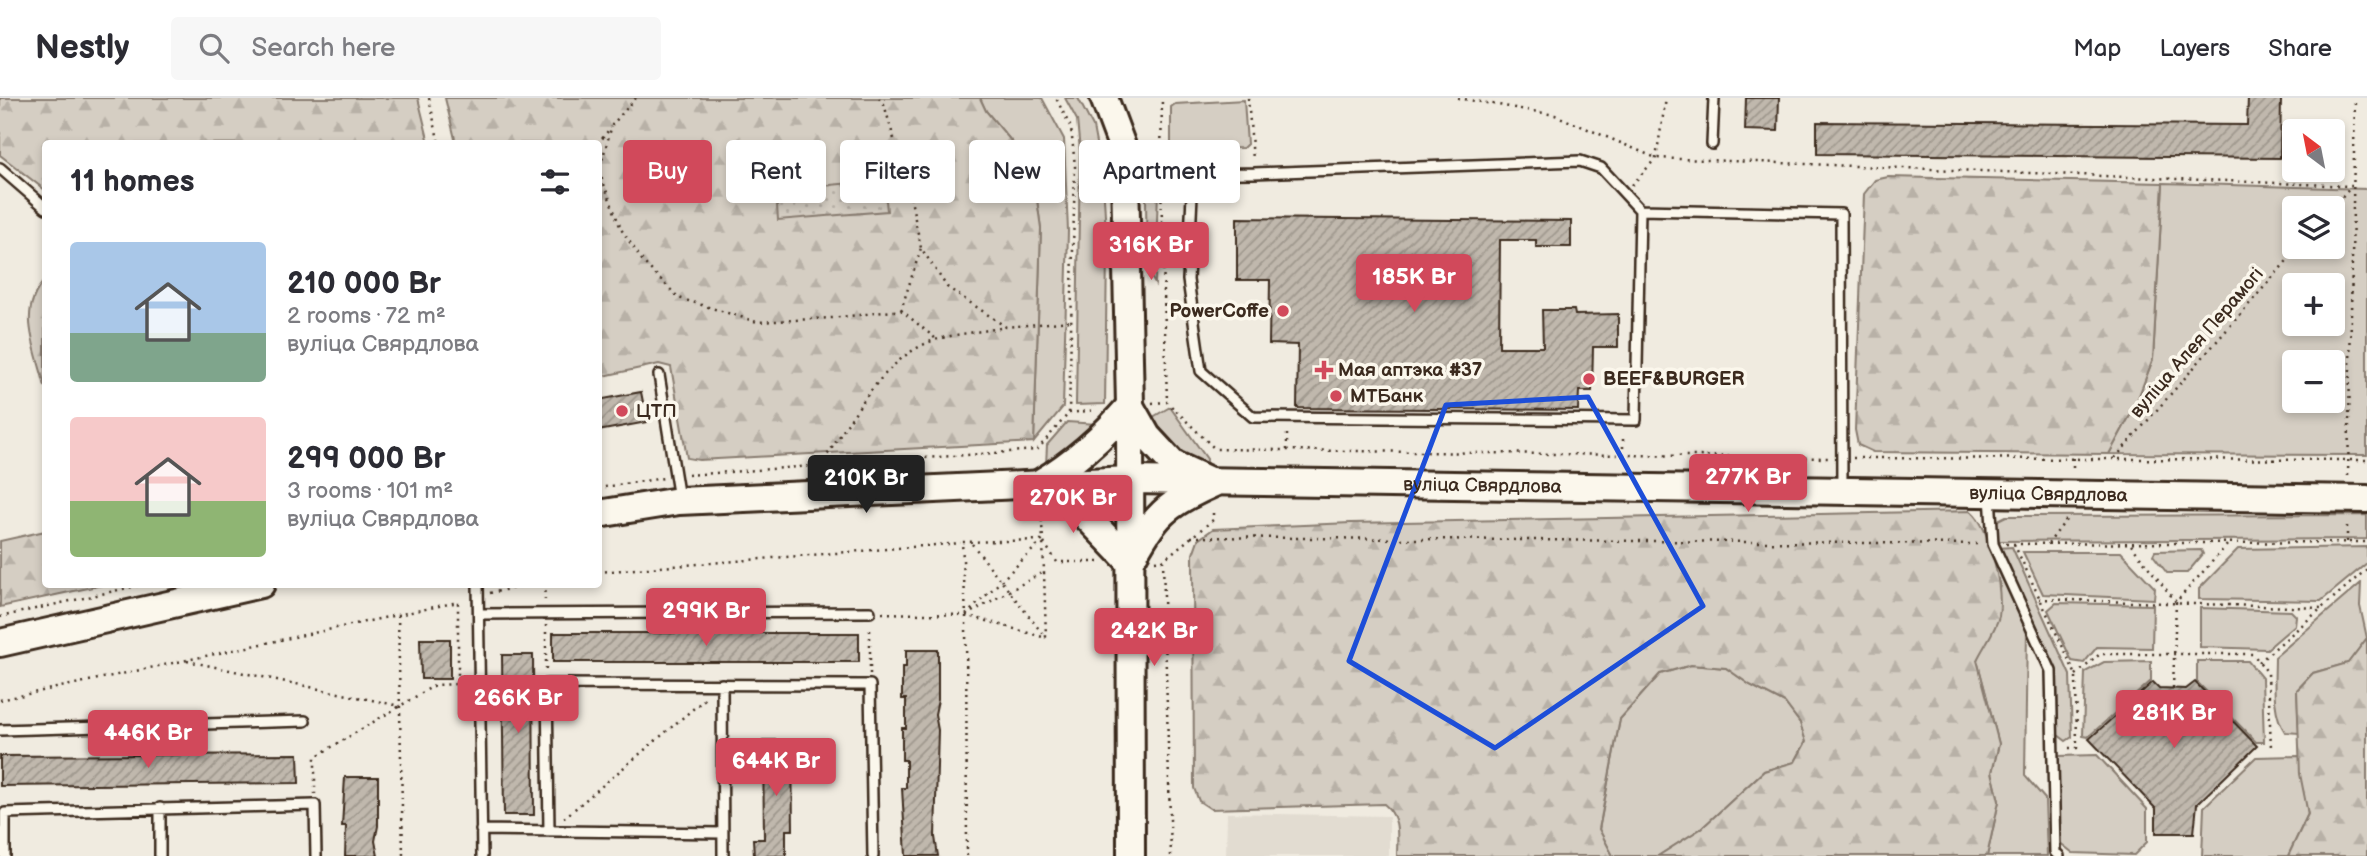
<!DOCTYPE html>
<html lang="en">
<head>
<meta charset="utf-8">
<style>
	:root { --surface:#fff; --page:#f7f7f7; --text:#2b2b33; --muted:#7c7c81; --line:#e1e1e2; --accent:#d1495b }
	body { margin:0; font-family:"Balsamiq Sans",sans-serif; background:var(--page); color:var(--text); height:100vh; display:flex; flex-direction:column; font-size:26px; white-space:nowrap }
	* { box-sizing:border-box; margin:0 }
	p { font-size:23px; color:var(--muted) }
	.icon { flex:none; width:38px; height:38px; fill:none; stroke:currentColor; stroke-width:2; stroke-linecap:round; stroke-linejoin:round }
	.map { position:relative; flex:1; overflow:hidden }
	.panel { position:absolute; left:42px; top:42px; width:560px; height:448px; display:flex; flex-direction:column; background:var(--surface); border-radius:7px; box-shadow:0 4px 10px #0003 }
	.panel>* { flex:none }
	.guide { position:absolute; left:623px; top:42px; width:665px; height:63px; display:flex; gap:14px }
	.needle { width:46px; rotate:328deg }
	.tools { position:absolute; left:2282px; top:21px; display:grid; gap:14px }
	.tools a { display:grid; place-items:center; width:63px; height:63px; border-radius:7px; background:var(--surface); box-shadow:0 4px 10px #0003; font-size:35px }
	.price { position:absolute; translate:-50% -60px; padding:0 16px; border-radius:7px; background:var(--accent); color:#fff; font-size:23px; line-height:46px; filter:drop-shadow(0 2px 4px #0008) }
	.price::after { content:''; position:absolute; left:50%; top:42px; width:21px; height:16px; margin-left:-10px; background:inherit; clip-path:polygon(0 0,100% 0,50% 100%) }
	.price.selected { background:#222; color:#fff }
	ul { padding:0; list-style:none }
	li { display:flex; align-items:center; gap:21px; height:175px; padding:0 28px }
	li span { display:grid; place-items:center; flex:none; width:196px; height:140px; border-radius:7px; color:#555 }
	li>.icon { margin-inline-start:auto }
	span .icon { width:84px; height:84px; fill:#fffc; stroke-width:1 }
	li b { font-size:30px }
	h2 { display:flex; justify-content:space-between; align-items:center; height:84px; padding:0 28px; font-size:30px }
	.tag { padding:0 24px; border-radius:7px; background:var(--surface); box-shadow:0 4px 10px #0003; font-size:24px; line-height:63px }
	.tag.selected { background:var(--accent); color:#fff }
	header { display:flex; align-items:center; gap:42px; box-sizing:border-box; height:98px; padding:0 35px; background:var(--surface); border-bottom:2px solid var(--line) }
	header strong { font-size:33px }
	nav { display:flex; gap:38px; margin-inline-start:auto; font-size:24px }
	.search { width:490px; height:63px; background:var(--page); display:flex; align-items:center; gap:18px; box-sizing:border-box; padding:0 24px; border-radius:7px; color:var(--muted); font-size:26px }
	.map>svg:first-child { display:block }
	.built { fill:#e2dcd1 }
	.grass { fill:#d5cec3; stroke:#887c70; stroke-width:2; fill-rule:evenodd }
	.forest { fill:url(#forest-firs); stroke:#887c70; stroke-width:2 }
	.park { fill:url(#park-dots); stroke:#887c70; stroke-width:2 }
	.building { fill:url(#building-hatch); stroke:#3b2a1e; stroke-width:2 }
	.lines { fill:none; stroke-linecap:round; stroke-linejoin:round }
	.service-casing { stroke:#3b2a1e; stroke-width:14 }
	.secondary-casing { stroke:#3b2a1e; stroke-width:32 }
	.path { stroke:#3b2a1e; stroke-width:2.5; stroke-dasharray:2 5; stroke-linecap:butt }
	.service { stroke:#fbf7ec; stroke-width:9 }
	.secondary { stroke:#fbf7ec; stroke-width:26 }
	.marked { fill:none; stroke:#1d4ed8; stroke-width:5; stroke-linejoin:round }
	.poi-dot { fill:#d1495b; stroke:#fbf7ec; stroke-width:2.5 }
	.labels { text-anchor:middle; dominant-baseline:central; stroke-width:7; stroke-linejoin:round; paint-order:stroke }
	.poi-label { font-size:19px; font-weight:bold; fill:#3b2a1e; stroke:#fbf7ec; text-anchor:start }
	.street-label { font-size:19px; fill:#3b2a1e; stroke:#fbf7ec }
</style>
</head>
<body>
<header>
<strong>Nestly</strong>
<div class="search"><svg class="icon" aria-label="search" viewBox="0 0 24 24"><circle cx="10" cy="10" r="6"/><path d="M15 15l6 6"/></svg>Search here</div>
<nav><a>Map</a><a>Layers</a><a>Share</a></nav>
</header>
<div class="map">
<svg width="2367" height="758" viewBox="0 0 2367 758">
	<defs>
		<pattern id="forest-firs" width="22" height="20" patternUnits="userSpaceOnUse" patternTransform="scale(1.75)"><rect width="22" height="20" fill="#d5cec3"/><path d="M5 1l3.5 6h-7zM16 11l3.5 6h-7z" fill="#b8b1a7"/></pattern>
		<pattern id="park-dots" width="8" height="8" patternUnits="userSpaceOnUse" patternTransform="scale(1.75)"><rect width="8" height="8" fill="#d5cec3"/><path d="M2 2h.1M6 6h.1" fill="none" stroke="#b8b1a7" stroke-width="1.8" stroke-linecap="round"/></pattern>
		<pattern id="building-hatch" width="6" height="6" patternUnits="userSpaceOnUse" patternTransform="scale(1.75)"><rect width="6" height="6" fill="#c0b8ad"/><path d="M-1 1l2-2M0 6l6-6M5 7l2-2" fill="none" stroke="#9d968c"/></pattern>
	</defs>
	<rect width="100%" height="100%" fill="#f0ebe0"/>
	<filter id="ink" filterUnits="userSpaceOnUse"><feTurbulence type="fractalNoise" baseFrequency=".0143" numOctaves="2"/><feDisplacementMap in="SourceGraphic" scale="14" xChannelSelector="R" yChannelSelector="G"/><feConvolveMatrix kernelMatrix="1 2 1 2 8 2 1 2 1" color-interpolation-filters="sRGB"/></filter>
	<g filter="url(#ink)">
		<path class="built" d="M1227,715L1389,718V758H1226Z"/>
		<path class="grass" d="M980,0H1042L1064,41L1068,133L1063,309L1034,344L1041,130L1034,81L1017,50L986,13Z
			M1065,0H1078L1093,29L1103,82L1107,153L1105,306L1076,307L1080,53L1077,22Z
			M1244,2L1247,46L1243,50L1176,51L1171,48V9L1175,6Z
			M2163,85L2367,91V357L2109,356L2135,308L2153,261ZM2294,110H2333V149H2294ZM2294,187H2333V226H2294ZM2294,264H2333V303H2294Z
			M1156,89L1158,92L1155,186L1147,172L1146,101Z
			M1170,309L1207,361L1206,371L1186,365C1182,358 1178,350 1173,345C1164,336 1151,334 1153,319Z
			M1067,324L1098,326L1046,367L1047,347Z
			M2367,417V441L1997,443L1996,423L2006,418Z
			M1981,426L2027,529L2025,678L2045,701L2047,758H1987L1999,703L1992,674L1999,646L1977,562L2000,488Z
			M2012,449L2070,577L2072,639L2066,643L2058,637L2057,577L1998,450Z
			M2367,449V465L2321,503L2199,501V491L2238,451Z
			M2201,452L2203,456L2187,475H2167L2153,457L2155,453Z
			M2023,454H2121L2155,490L2154,501L2043,496Z
			M2361,485L2360,508L2367,540L2348,565L2313,575L2297,592L2299,635L2285,634C2271,614 2275,583 2275,559Z
			M2056,505L2153,507L2152,550L2097,549L2084,565L2072,563L2048,512Z
			M2200,510L2291,513L2296,518L2295,527L2267,551L2200,549Z
			M2151,563V583L2088,639L2083,638L2085,574L2104,564Z
			M2197,563H2248L2262,580L2264,644H2256L2197,584Z
			M1691,567L1726,570L1750,587L1785,605L1800,625L1806,643L1795,664L1764,673L1702,730L1658,758H1613L1599,732L1620,621L1660,576Z
			M2097,657L2147,711V744L2134,757L2073,755L2059,744L2058,658Z
			M2300,658L2308,716L2288,758H2202L2204,709L2256,659Z"/>
		<path class="forest" d="M0,0H418L429,45L46,46L45,92L0,57Z
			M445,0H980L986,13L1017,50L1034,81L1041,130L1034,344L699,362L687,360L671,269L659,266L599,279L598,46L456,45Z
			M1888,79L2163,85L2153,261L2135,308L2109,356L1873,354L1858,347L1855,332L1864,96L1875,82Z
			M45,182V289C36,250 16,213 45,182Z
			M1971,413C1991,430 2003,492 1999,518C1996,532 1983,549 1977,562L1999,646L1992,674L1999,703L1987,758H1658L1702,730L1764,673L1795,664L1806,644L1800,625L1785,605L1750,587L1726,570L1691,567L1660,576L1620,621L1599,731L1613,758H1397C1397,737 1401,720 1384,706L1211,711L1199,703L1194,690L1193,456L1198,442L1213,431L1351,425Z
			M45,433L46,486L102,487L0,509V443Z
			M2367,540V758H2288L2308,716L2300,676L2297,592L2313,575L2348,565Z"/>
		<path class="park" d="M884,82L887,113L778,122L776,92Z"/>
		<path class="building" d="M1746,0H1779L1778,33L1745,32Z
			M2248,0H2281L2280,60L1817,56V24L2247,27Z
			M1237,120L1571,123V149H1536V142H1500L1499,249H1543L1542,212H1574L1575,217L1618,216V249H1593L1592,293H1579L1578,312L1297,310L1298,247L1269,246L1270,182H1237Z
			M641,294L647,324L598,333V302Z
			M553,535H859V564H553Z
			M420,541H450V581H421Z
			M906,552H938V602L935,616L938,632L935,739L938,758H906L902,690H906V662H902V630H906V601H902V569H906Z
			M502,557H533L534,717H504Z
			M2153,584L2159,590L2186,591L2195,584L2257,648L2197,706L2194,735H2156V711L2089,641Z
			M763,642H792L793,732H786V758H754L753,741H764Z
			M298,656L299,685L0,688V658Z
			M345,679H378V728L375,743L378,758H345L346,728H342Z"/>
		<g class="lines">
			<defs>
				<path id="service" d="M1712,46L1714,0
					M0,70L46,110
					M1127,76L1254,75L1580,63L1601,70L1640,112L1841,116L1842,390
					M1193,76L1188,182L1201,273L1253,319L1636,322L1640,112
					M659,277L679,401
					M1990,397L1993,446L2051,573L2055,754L2059,758
					M478,486L482,758
					M479,516L870,514
					M722,586L723,758
					M0,632L305,623
					M160,710V758
					M481,732L722,735
					M549,733L547,586L870,587L873,758
					M5,758V715L315,707L316,758"/>
				<g id="secondary">
					<path d="M1104,0L1122,48L1125,76L1130,308L1131,758"/>
					<path d="M1130,308L1147,338L1173,366L1214,385C1166,406 1154,417 1130,464L1080,412L1040,385C1075,364 1103,339 1130,308Z"/>
					<path id="s1" d="M598,416L679,403L1130,382L2367,401"/>
					<path d="M0,545L261,486"/>
				</g>
			</defs>
			<use href="#service" class="service-casing"/>
			<use href="#secondary" class="secondary-casing"/>
			<path class="path" d="M429,0L439,46
				M636,0L612,27L599,73L621,131L644,165L679,200L757,224L832,220L901,212L921,150
				M879,0L884,6L910,97L921,150L947,189L1006,229L1071,223
				M1248,0L1253,61
				M1458,0L1555,17L1656,60L2352,88
				M598,46L611,29
				M1161,62L1162,0
				M1161,87L1167,304
				M1632,87L1656,60L1666,0
				M2333,110L2351,89
				M901,212L936,241
				M1152,305L1167,304L1215,351L1829,360
				M1069,315L1096,312
				M1287,352V331
				M1623,357V336
				M1853,360L2367,362
				M2073,360V374
				M2115,360L2299,149
				M820,368C850,325 882,259 935,242C957,235 982,234 1005,229
				M688,377L1037,352L1069,315L1075,68L1071,30L1056,0
				M2348,378L2355,0
				M598,390L664,380
				M1191,439L1979,446
				M2347,444V423
				M1044,445L1057,464H1101
				M972,446L1046,540
				M2006,446L2367,444
				M2014,446L2076,577L2077,650H2064
				M2048,446L2069,418
				M2131,447L2176,504L2228,446
				M1163,462L1171,758
				M1155,463L1163,462L1213,422V410
				M598,474L961,445
				M544,486L545,503
				M490,495L533,486
				M2039,501L2323,510
				M972,514L1043,474
				M882,515L966,517L1046,540L1043,442L966,517
				M398,517L403,758
				M0,519L145,486
				M546,527V573
				M187,563L400,608
				M2259,564L2367,471
				M870,576V527
				M2076,577L2100,556H2253L2268,575L2271,650
				M2173,590L2176,504
				M0,602L458,504V586L435,587L315,659V696
				M564,720L706,600
				M967,758L966,517L962,444L1043,442L1041,411"/>
			<use href="#service" class="service"/>
			<use href="#secondary" class="secondary"/>
		</g>
	</g>
	<path class="marked" d="M1588,299L1703,508L1495,650L1349,563L1446,307Z"/>
	<g class="poi-dot">
		<circle cx="1283" cy="213" r="7"/>
		<path d="M1320.5 261.5h7v7h7v7h-7v7h-7v-7h-7v-7h7z"/>
		<circle cx="1589" cy="281" r="7"/>
		<circle cx="1336" cy="298" r="7"/>
		<circle cx="622" cy="313" r="7"/>
	</g>
	<g class="labels">
		<g class="poi-label">
			<text x="1269" y="213" text-anchor="end">PowerCoffe</text>
			<text x="1338" y="272">Мая аптэка #37</text>
			<text x="1603" y="281">BEEF&amp;BURGER</text>
			<text x="1350" y="298">МТБанк</text>
			<text x="636" y="313">ЦТП</text>
		</g>
		<g class="street-label">
			<text transform="translate(2197 245) rotate(-49)">вуліца Алея Перамогі</text>
			<text stroke="none"><textPath href="#s1" startOffset="886">вуліца Свярдлова</textPath></text>
			<text stroke="none"><textPath href="#s1" startOffset="1452">вуліца Свярдлова</textPath></text>
		</g>
	</g>
</svg>
<div class="tools">
<a><svg class="needle" viewBox="-14 -14 28 28"><path d="M0-13l5 13h-10z" fill="#e53935"/><path d="M0 13l5-13h-10z" fill="#7c7c81"/></svg></a>
<a><svg class="icon" aria-label="layers" viewBox="0 0 24 24"><path d="M12 4l9 5-9 5-9-5zM3 14l9 5 9-5"/></svg></a>
<a>+</a>
<a>−</a>
</div>
<b class="price" style="left:1151px;top:184px">316K Br</b>
<b class="price" style="left:1414px;top:216px">185K Br</b>
<b class="price" style="left:1748px;top:416px">277K Br</b>
<b class="price selected" style="left:866px;top:417px">210K Br</b>
<b class="price" style="left:1073px;top:437px">270K Br</b>
<b class="price" style="left:706px;top:550px">299K Br</b>
<b class="price" style="left:1154px;top:570px">242K Br</b>
<b class="price" style="left:518px;top:637px">266K Br</b>
<b class="price" style="left:2174px;top:652px">281K Br</b>
<b class="price" style="left:148px;top:672px">446K Br</b>
<b class="price" style="left:776px;top:700px">644K Br</b>
<div class="guide">
<a class="tag selected">Buy</a>
<a class="tag">Rent</a>
<a class="tag">Filters</a>
<a class="tag">New</a>
<a class="tag">Apartment</a>
</div>
<section class="panel">
<h2>11 homes<svg class="icon" aria-label="filters" viewBox="0 0 24 24"><path d="M4 7h16M4 17h16"/><circle cx="9" cy="7" r="2"/><circle cx="15" cy="17" r="2"/></svg></h2>
<ul>
<li><span style="background:linear-gradient(#a9c7e8 65%,#7fa58c 0)"><svg class="icon" aria-label="home" viewBox="0 0 24 24"><path d="M3 11l9-7 9 7M6 9v11h12V9"/></svg></span><div><b>210 000 Br</b><p>2 rooms · 72 m²</p><p>вуліца Свярдлова</p></div></li>
<li><span style="background:linear-gradient(#f6c9c9 60%,#8fb573 0)"><svg class="icon" aria-label="home" viewBox="0 0 24 24"><path d="M3 11l9-7 9 7M6 9v11h12V9"/></svg></span><div><b>299 000 Br</b><p>3 rooms · 101 m²</p><p>вуліца Свярдлова</p></div></li>
</ul>
</section>
</div>
</body>
</html>
